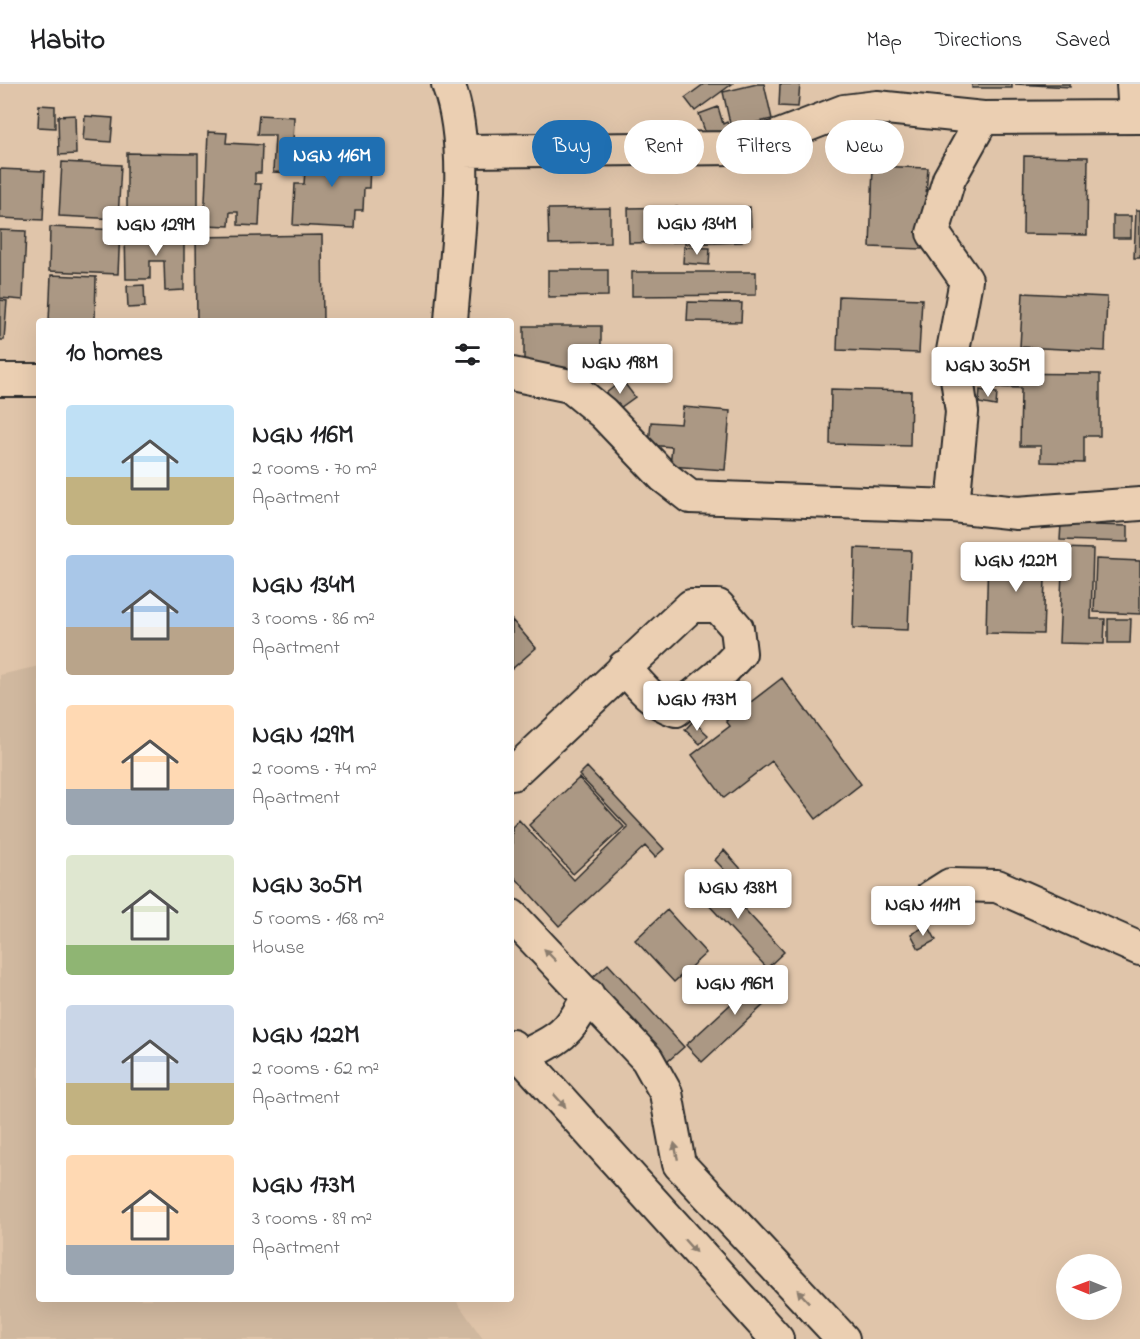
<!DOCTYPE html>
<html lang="en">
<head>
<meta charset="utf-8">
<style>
	:root { --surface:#fff; --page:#f6f6f6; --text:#202124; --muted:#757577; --line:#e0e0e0; --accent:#1f6fb2 }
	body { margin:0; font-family:"Indie Flower",sans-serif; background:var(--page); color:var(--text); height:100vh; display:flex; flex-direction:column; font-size:22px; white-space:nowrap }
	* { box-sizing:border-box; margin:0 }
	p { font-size:20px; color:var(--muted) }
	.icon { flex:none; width:33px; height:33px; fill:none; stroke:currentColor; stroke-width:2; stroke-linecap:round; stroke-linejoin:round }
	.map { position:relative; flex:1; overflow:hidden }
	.details { position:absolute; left:36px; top:234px; width:478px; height:984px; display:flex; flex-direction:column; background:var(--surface); border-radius:6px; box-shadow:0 6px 24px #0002 }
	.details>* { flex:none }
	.banner { position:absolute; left:532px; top:36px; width:518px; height:54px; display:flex; gap:12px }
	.needle { width:39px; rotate:271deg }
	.buttons { position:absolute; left:1056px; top:1170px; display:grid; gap:12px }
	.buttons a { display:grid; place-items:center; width:66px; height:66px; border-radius:50%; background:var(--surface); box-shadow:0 6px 24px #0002; font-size:30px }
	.price { position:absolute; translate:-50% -51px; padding:0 14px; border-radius:6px; background:#fff; color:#222; font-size:20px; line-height:39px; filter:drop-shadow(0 2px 3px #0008) }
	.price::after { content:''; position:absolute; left:50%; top:36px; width:18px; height:14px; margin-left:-9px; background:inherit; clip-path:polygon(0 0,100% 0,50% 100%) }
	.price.active { background:var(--accent); color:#fff }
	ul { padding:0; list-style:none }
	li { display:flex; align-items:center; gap:18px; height:150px; padding:0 30px }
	li span { display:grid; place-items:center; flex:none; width:168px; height:120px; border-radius:6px; color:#555 }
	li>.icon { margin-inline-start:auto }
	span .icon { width:72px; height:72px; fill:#fffc; stroke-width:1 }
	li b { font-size:26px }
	h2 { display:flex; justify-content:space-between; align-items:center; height:72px; padding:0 30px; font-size:26px }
	.pill { padding:0 21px; border-radius:27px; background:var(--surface); box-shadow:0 6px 24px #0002; font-size:21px; line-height:54px }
	.pill.active { background:var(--accent); color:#fff }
	header { display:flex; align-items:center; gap:36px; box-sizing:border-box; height:84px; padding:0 30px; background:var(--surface); border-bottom:2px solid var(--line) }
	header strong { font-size:28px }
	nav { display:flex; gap:33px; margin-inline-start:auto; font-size:21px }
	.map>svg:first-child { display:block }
	.built { fill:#d0b89f }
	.building { fill:#ab9884; stroke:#2b2b2b; stroke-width:1.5 }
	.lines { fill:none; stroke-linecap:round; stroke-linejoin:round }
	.minor-casing { stroke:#2b2b2b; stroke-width:36 }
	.minor { stroke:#ebcfb2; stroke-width:32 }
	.oneway { fill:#8b7d6e }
</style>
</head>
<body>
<header>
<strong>Habito</strong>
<nav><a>Map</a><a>Directions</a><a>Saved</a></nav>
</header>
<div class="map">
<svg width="1140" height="1255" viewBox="0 0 1140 1255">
	<rect width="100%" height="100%" fill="#e0c5aa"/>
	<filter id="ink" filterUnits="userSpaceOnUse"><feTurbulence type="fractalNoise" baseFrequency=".0167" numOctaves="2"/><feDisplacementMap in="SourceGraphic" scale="12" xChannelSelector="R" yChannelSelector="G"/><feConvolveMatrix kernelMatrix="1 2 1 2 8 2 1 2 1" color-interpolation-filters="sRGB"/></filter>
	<g filter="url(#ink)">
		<path class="built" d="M39,582V1215H455L483,1255H0V591Z"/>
		<path class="building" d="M704,0H732L695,27L685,14Z
			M757,0H764L772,35L731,44L723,8Z
			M780,0H800L798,23L779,22Z
			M972,0H1012V4H972Z
			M1015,0H1070V3Z
			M39,21L55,22V44L38,43Z
			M718,23L723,40L727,38L730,45L707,53L699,30Z
			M75,31L76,70L59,71L58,32Z
			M259,31L294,33L292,89L273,88L275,51H257Z
			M85,32L113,34L111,58L83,56Z
			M208,48L227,49L226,59L262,61L261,89H255V100H261L259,142L238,141V128H230L229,142L204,141Z
			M333,60L366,62L365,81H370L369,104H364L363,126H355L354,144L293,141L295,100H304L306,71L333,72Z
			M127,69L198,70V136H127Z
			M1024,72L1088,73L1087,151L1023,150Z
			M62,78L121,81L118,135L59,132Z
			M873,82L928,84L922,165L870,163Z
			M0,85L45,87L43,136L0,134Z
			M682,123L683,158L629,159L628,124Z
			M750,123L751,144L742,145V158L685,160L684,124Z
			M610,124V159L549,160L548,125Z
			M1136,126H1140V174H1134Z
			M1113,132H1131V154H1113Z
			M50,143L120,146L118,190L49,187Z
			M0,146L26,147L23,216L0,214Z
			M125,150H184V206L165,207L164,177H150V195H126Z
			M322,151L323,237H197L196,153Z
			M684,163L710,164L709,181L683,179Z
			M548,186H608V212L548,213Z
			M632,188H756V211L632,212Z
			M51,191L96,193L95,237H49Z
			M144,201L145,223L128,224L127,202Z
			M1023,209L1107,213L1105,267L1020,263Z
			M839,212L922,215L919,269L837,266Z
			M0,216L7,217L4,256H0Z
			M688,218L742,219L741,238L687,237Z
			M524,242H601V285H524Z
			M991,289L1100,290V352H1084V379L1041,378V362H1020L1021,304L991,303Z
			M622,296L635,313L617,326L605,310Z
			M831,305L911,307L910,362L830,360Z
			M980,306L997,309L996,322L979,319Z
			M683,323L730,327L725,386L670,382L672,363L649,361L651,338L681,340Z
			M1061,440L1128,442V458L1060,456Z
			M855,464L911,466L908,546L853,544Z
			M1063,464L1093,465L1091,535H1105L1104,560L1059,559Z
			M988,468L1046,469L1043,550L986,549Z
			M1096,475L1140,477V530L1094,528Z
			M1108,535H1131L1130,559H1108Z
			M512,536L536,564L512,585Z
			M782,594L861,700L816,735L772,677L724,714L692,671L730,642L726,637Z
			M693,637L708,651L700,660L685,646Z
			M587,683L664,765L655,773L645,762L559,842L512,790V743L519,736L574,796L628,743L579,691Z
			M579,694L624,743L573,790L529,741Z
			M724,766L741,785L732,794L715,776Z
			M710,788L784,868L767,884L693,804Z
			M667,826L706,869L674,898L635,856Z
			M928,841L936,856L919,865L911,850Z
			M608,880L684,963L667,978L592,894Z
			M768,886L783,903L702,978L686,961Z"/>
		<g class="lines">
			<defs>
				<path id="minor" d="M448,0C473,65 456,167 451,237
					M1133,0L1135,33
					M462,67L736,64L774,54L844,27L877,23L983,34L1140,33
					M512,290L570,302L603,329L663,392L690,413L953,422L1017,429L1140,420
					M0,296H39
					M953,422L962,328L953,267L966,196L933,149L949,95L983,34
					M512,690L691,522H718L737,544L740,569L719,591L676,626C653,619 639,601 624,583
					M931,813L950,801L997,802L1140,865
					M512,832L647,975L666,1009L679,1080L843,1255
					M512,962L777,1255
					M521,973C557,957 572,948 588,911"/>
			</defs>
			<use href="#minor" class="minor-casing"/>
			<use href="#minor" class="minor"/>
		</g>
		<defs><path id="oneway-solid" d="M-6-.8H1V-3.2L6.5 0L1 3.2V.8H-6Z" transform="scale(1.5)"/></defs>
		<g class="oneway">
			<use href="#oneway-solid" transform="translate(550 871) rotate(-134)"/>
			<use href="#oneway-solid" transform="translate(560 1017) rotate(48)"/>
			<use href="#oneway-solid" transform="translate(676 1067) rotate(-102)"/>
			<use href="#oneway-solid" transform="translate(690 1162) rotate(48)"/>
			<use href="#oneway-solid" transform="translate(803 1212) rotate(-133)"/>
		</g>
	</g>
</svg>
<div class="buttons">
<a><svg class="needle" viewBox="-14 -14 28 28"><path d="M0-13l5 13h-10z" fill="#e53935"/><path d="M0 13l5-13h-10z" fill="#757577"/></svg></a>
</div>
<b class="price active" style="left:332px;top:104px">NGN 116M</b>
<b class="price" style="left:697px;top:172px">NGN 134M</b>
<b class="price" style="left:156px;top:173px">NGN 129M</b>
<b class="price" style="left:620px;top:311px">NGN 198M</b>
<b class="price" style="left:988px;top:314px">NGN 305M</b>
<b class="price" style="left:1016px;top:509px">NGN 122M</b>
<b class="price" style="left:697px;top:648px">NGN 173M</b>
<b class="price" style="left:738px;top:836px">NGN 138M</b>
<b class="price" style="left:923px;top:853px">NGN 111M</b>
<b class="price" style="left:735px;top:932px">NGN 196M</b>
<div class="banner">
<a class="pill active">Buy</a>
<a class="pill">Rent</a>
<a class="pill">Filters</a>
<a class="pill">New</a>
</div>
<section class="details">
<h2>10 homes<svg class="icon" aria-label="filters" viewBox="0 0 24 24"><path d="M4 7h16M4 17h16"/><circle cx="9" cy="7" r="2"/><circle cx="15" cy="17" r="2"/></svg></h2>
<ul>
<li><span style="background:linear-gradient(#bfe0f5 60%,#c2b280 0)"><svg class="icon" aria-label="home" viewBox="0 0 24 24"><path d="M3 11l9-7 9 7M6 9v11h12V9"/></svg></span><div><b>NGN 116M</b><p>2 rooms · 70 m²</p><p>Apartment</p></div></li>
<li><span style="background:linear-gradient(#a9c7e8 60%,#b9a48a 0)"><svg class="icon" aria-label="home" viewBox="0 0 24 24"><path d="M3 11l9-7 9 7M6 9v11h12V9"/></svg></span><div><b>NGN 134M</b><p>3 rooms · 86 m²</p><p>Apartment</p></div></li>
<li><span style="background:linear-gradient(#ffd9b3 70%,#9aa5b1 0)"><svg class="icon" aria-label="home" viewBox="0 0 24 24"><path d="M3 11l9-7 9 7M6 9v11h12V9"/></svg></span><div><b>NGN 129M</b><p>2 rooms · 74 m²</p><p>Apartment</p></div></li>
<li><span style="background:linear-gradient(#dfe7d0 75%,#8fb573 0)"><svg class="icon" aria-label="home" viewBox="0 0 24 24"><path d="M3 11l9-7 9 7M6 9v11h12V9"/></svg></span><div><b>NGN 305M</b><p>5 rooms · 168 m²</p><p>House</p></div></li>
<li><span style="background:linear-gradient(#c9d6e8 65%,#c2b280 0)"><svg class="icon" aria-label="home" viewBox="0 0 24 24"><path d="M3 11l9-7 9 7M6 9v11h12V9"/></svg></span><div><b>NGN 122M</b><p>2 rooms · 62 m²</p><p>Apartment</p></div></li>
<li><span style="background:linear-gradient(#ffd9b3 75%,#9aa5b1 0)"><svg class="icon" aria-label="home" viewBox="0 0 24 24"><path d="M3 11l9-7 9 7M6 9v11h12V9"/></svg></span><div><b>NGN 173M</b><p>3 rooms · 89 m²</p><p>Apartment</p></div></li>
</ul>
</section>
</div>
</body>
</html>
